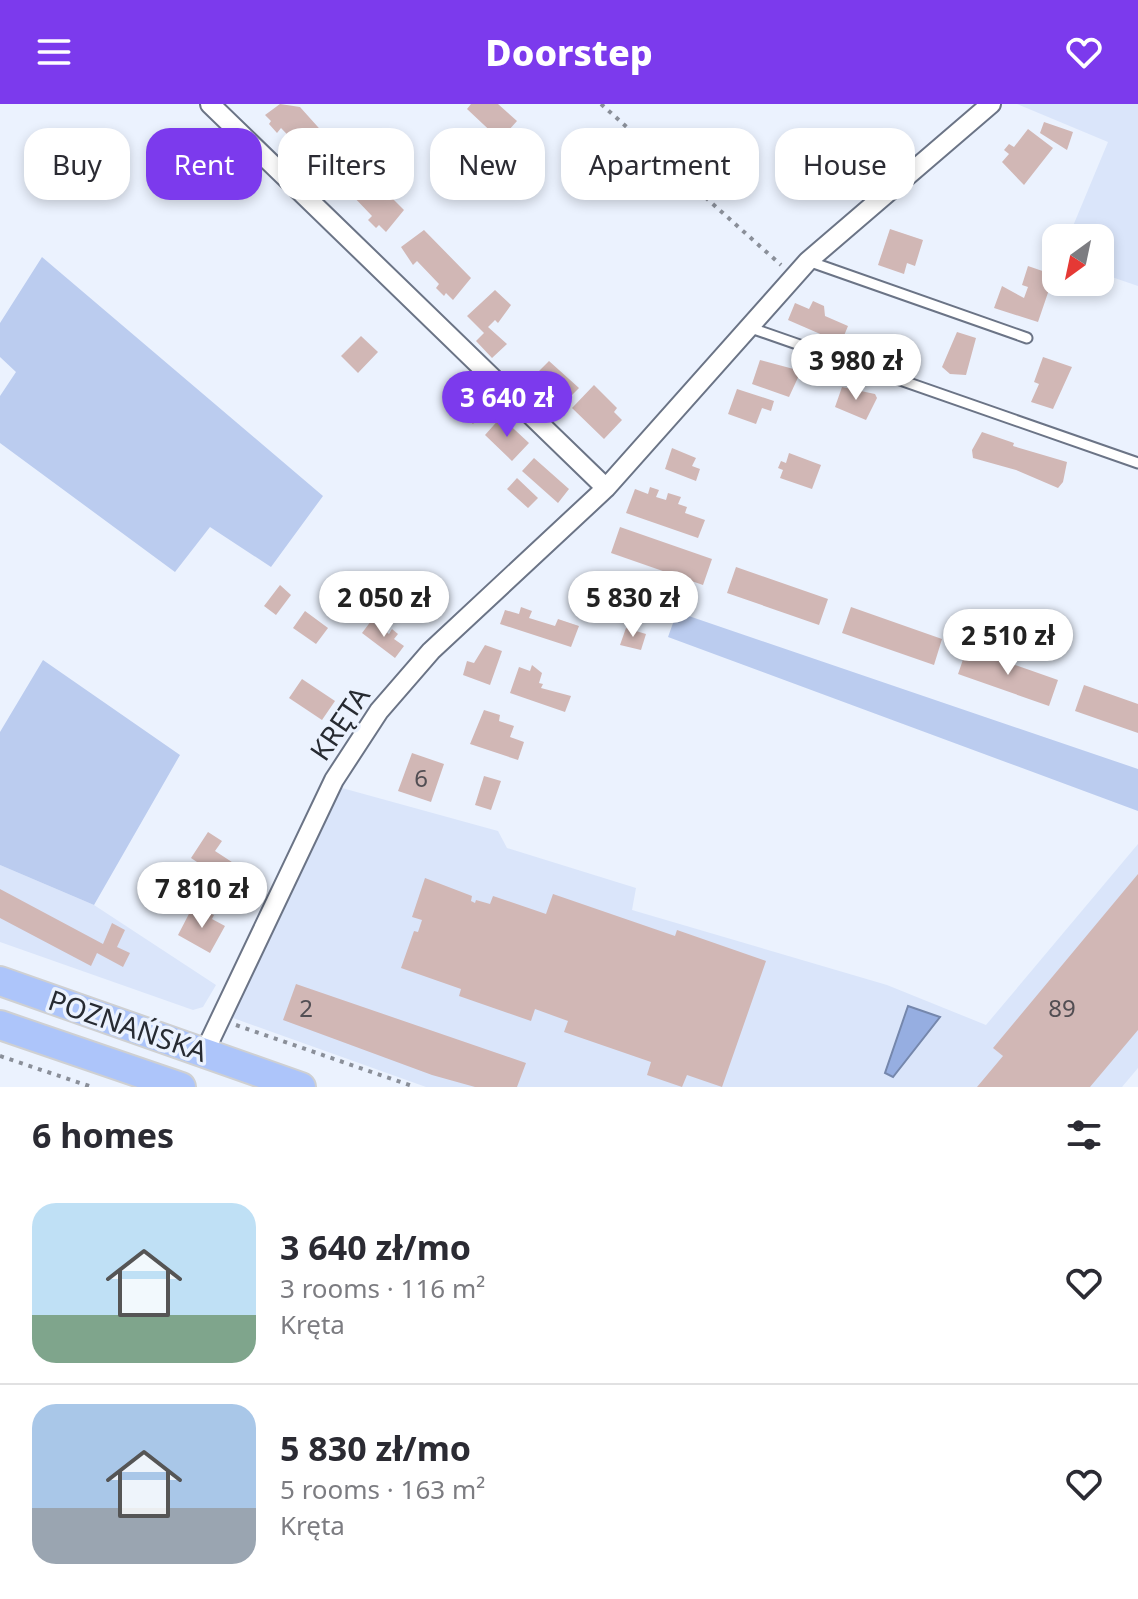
<!DOCTYPE html>
<html lang="en">
<head>
<meta charset="utf-8">
<style>
	:root { --surface:#fff; --page:#f2f2f3; --text:#2b2b33; --muted:#7c7c81; --line:#e1e1e2; --accent:#7c3aed }
	body { margin:0; font-family:"Noto Sans",sans-serif; background:var(--page); color:var(--text); height:100vh; display:flex; flex-direction:column; font-size:30px; white-space:nowrap }
	* { box-sizing:border-box; margin:0 }
	p { font-size:26px; color:var(--muted) }
	.icon { flex:none; width:44px; height:44px; fill:none; stroke:currentColor; stroke-width:2; stroke-linecap:round; stroke-linejoin:round }
	.map { position:relative; height:983px; overflow:hidden }
	.sheet { display:flex; flex-direction:column; background:var(--surface); flex:1 }
	.sheet>* { flex:none }
	.guide { position:absolute; left:24px; top:24px; width:1090px; height:72px; display:flex; gap:16px }
	.needle { width:52px; rotate:213deg }
	.fabs { position:absolute; left:1042px; top:120px; display:grid; gap:16px }
	.fabs a { display:grid; place-items:center; width:72px; height:72px; border-radius:16px; background:var(--surface); box-shadow:0 4px 12px #0003; font-size:40px }
	.price { position:absolute; translate:-50% -68px; padding:0 18px; border-radius:28px; background:#fff; color:#222; font-size:26px; line-height:52px; filter:drop-shadow(0 2px 4px #0008) }
	.price::after { content:''; position:absolute; left:50%; top:48px; width:24px; height:18px; margin-left:-12px; background:inherit; clip-path:polygon(0 0,100% 0,50% 100%) }
	.price.selected { background:var(--accent); color:#fff }
	ul { padding:0; list-style:none }
	li { display:flex; align-items:center; gap:24px; height:200px; padding:0 32px }
	li+li { border-top:2px solid var(--line) }
	li span { display:grid; place-items:center; flex:none; width:224px; height:160px; border-radius:24px; color:#555 }
	li>.icon { margin-inline-start:auto }
	span .icon { width:96px; height:96px; fill:#fffc; stroke-width:1 }
	li b { font-size:34px }
	h2 { display:flex; justify-content:space-between; align-items:center; height:96px; padding:0 32px; font-size:34px }
	.chip { padding:0 28px; border-radius:24px; background:var(--surface); box-shadow:0 4px 12px #0003; font-size:28px; line-height:72px }
	.chip.selected { background:var(--accent); color:#fff }
	header { display:flex; justify-content:space-between; align-items:center; height:104px; padding:0 32px; background:var(--accent); color:#fff; font-size:36px; font-weight:800 }
	.map>svg:first-child { display:block }
	.built { fill:#dae5fa }
	.green { fill:#bbccef }
	.water { fill:#96aee1; stroke:#7587ac; stroke-width:2 }
	.building { fill:#d1b7b5 }
	.lines { fill:none; stroke-linecap:round; stroke-linejoin:round }
	.lane-casing { stroke:#6b7486; stroke-width:13 }
	.street-casing { stroke:#6b7486; stroke-width:22 }
	.primary-casing { stroke:#cfd0d2; stroke-width:32 }
	.path { stroke:#8a8f99; stroke-width:4; stroke-dasharray:4 6; stroke-linecap:butt }
	.lane { stroke:#fff; stroke-width:9 }
	.street { stroke:#fff; stroke-width:18 }
	.primary { stroke:#adc5fa; stroke-width:28 }
	.labels { text-anchor:middle; dominant-baseline:central; stroke-width:7; stroke-linejoin:round; paint-order:stroke }
	.number-label { font-size:24px; fill:#524e53 }
	.street-label { font-size:28px; fill:#272b32; stroke:#ebf2fe }
</style>
</head>
<body>
<header><svg class="icon" aria-label="menu" viewBox="0 0 24 24"><path d="M4 6h16M4 12h16M4 18h16"/></svg>Doorstep<svg class="icon" aria-label="heart" viewBox="0 0 24 24"><path d="M12 20l-8-8c-3-5 5-10 8-4 3-6 11-1 8 4z"/></svg></header>
<div class="map">
<svg width="1138" height="983" viewBox="0 0 1138 983">
	<rect width="100%" height="100%" fill="#ebf2fe"/>
	<path class="built" d="M1017,0H1138V182L1100,169V134H1068L1108,38Z
		M342,684L498,727L507,744L636,784L632,806L887,881L986,921L1138,740V964L1122,983H426L233,914L237,895L261,854Z
		M0,761L94,801L216,881L203,903L193,906L0,838Z"/>
	<path class="green" d="M42,153L323,392L271,463L210,423L175,468L0,339V292L16,268L0,253V219Z
		M677,508L1138,665V707L668,533Z
		M43,556L180,651L94,801L0,761V628Z"/>
	<path class="water" d="M908,902L940,913L893,973L885,969Z"/>
	<path class="building" d="M280,0L300,3L335,42L317,64L300,51L304,48L281,24L277,29L269,20L271,17L265,11Z
		M471,0H498L517,17L500,36L467,5Z
		M1044,18L1073,28L1067,46L1040,29Z
		M1028,25L1053,44L1024,81L1002,58L1009,50L1004,46L1009,40L1014,43Z
		M356,58L404,106L386,128L379,121L376,124L368,116L372,112L350,89L346,93L334,75Z
		M890,125L923,136L915,162L907,159L904,170L878,161Z
		M424,126L471,174L453,196L446,189L444,192L436,184L439,180L417,157L413,161L401,143Z
		M1028,162L1054,171L1038,218L994,204L1002,182L1024,194L1028,183L1022,181Z
		M495,186L511,201L498,219L495,216L488,223L507,240L492,254L476,237L484,229L467,212Z
		M813,197L824,202L825,212L848,222L841,239L788,216L795,199L809,205Z
		M957,228L976,234L966,271L950,270L942,263Z
		M361,232L378,248L358,269L341,252Z
		M1043,253L1072,263L1053,305L1031,298L1039,280L1034,278Z
		M760,256L801,267L789,293L752,280Z
		M549,257L579,284L565,298L536,270Z
		M594,281L617,304L614,308L622,316L604,335L572,304Z
		M842,283L875,290L877,294L866,316L835,303Z
		M455,284L482,310L473,320L446,294Z
		M737,285L774,297L771,307L762,304L756,320L728,310Z
		M501,313L529,339L512,357L485,331Z
		M982,328L1014,339L1013,342L1067,358L1063,378L1058,384L1016,366L973,354L972,346Z
		M672,344L696,354L692,362L700,365L696,377L665,365Z
		M789,349L821,361L812,385L780,374L783,366L778,364L781,357L786,359Z
		M534,354L569,385L558,399L522,367Z
		M517,374L538,394L528,404L507,385Z
		M650,383L659,386L656,393L666,396L668,389L681,393L678,400L687,403L685,409L705,416L698,434L626,409L635,385L648,390Z
		M620,423L712,455L703,481L611,449Z
		M736,463L828,495L819,521L727,489Z
		M402,478L433,503L424,514L394,488Z
		M280,481L291,491L276,511L264,502Z
		M521,503L532,507L529,514L555,522L558,515L579,522L571,543L500,520L505,506L519,510Z
		M851,503L942,535L934,561L842,529Z
		M305,507L328,524L316,540L293,524Z
		M371,517L389,530L392,525L398,530L394,535L404,542L395,554L362,529Z
		M626,524L646,530L641,546L620,541Z
		M485,541L502,547L490,581L463,571L467,557L474,559Z
		M967,544L1058,576L1049,602L958,570Z
		M532,561L542,569L539,579L543,580L541,584L571,592L565,608L510,589L519,563L530,567Z
		M302,575L335,597L322,616L289,594Z
		M1084,581L1138,600V629L1075,607Z
		M484,606L500,611L499,617L514,622L510,633L524,638L518,656L470,640Z
		M412,649L444,660L431,698L398,687Z
		M484,672L501,677L491,706L475,701Z
		M208,728L222,737L215,747L238,762L227,778L191,754Z
		M1138,770V926L1090,983H977L1003,952L993,944Z
		M425,774L472,792L471,797L475,799L476,796L490,800L493,792L546,810L553,790L675,832L677,826L766,857L722,983L687,971L682,983L647,971L651,958L564,928L568,917L535,905L531,917L459,892L461,885L401,864L414,827L418,828L422,816L412,813Z
		M0,785L103,840L112,819L125,826L117,843L130,849L123,863L97,849L91,862L0,814Z
		M192,804L214,811L212,815L225,822L210,849L178,831Z
		M296,880L526,959L517,983H475L432,971L283,916Z"/>
	<g class="lines">
		<defs>
			<path id="lane" d="M808,157L1027,234
				M751,224L1138,359"/>
			<path id="street" d="M210,0L606,384
				M205,947L334,676L379,607L431,547L606,384L808,157L991,0"/>
			<path id="primary" d="M0,877L301,983
				M0,921L181,983"/>
		</defs>
		<use href="#lane" class="lane-casing"/>
		<use href="#street" class="street-casing"/>
		<use href="#primary" class="primary-casing"/>
		<path class="path" d="M601,0L781,161
			M236,921L415,983
			M0,952L92,983"/>
		<use href="#lane" class="lane"/>
		<use href="#street" class="street"/>
		<use href="#primary" class="primary"/>
	</g>
	<g class="labels">
		<g class="number-label">
			<text x="421" y="673">6</text>
			<text x="306" y="903">2</text>
			<text x="1062" y="903">89</text>
		</g>
		<g class="street-label">
			<text transform="translate(339 619) rotate(-56)">KRĘTA</text>
			<text transform="translate(128 921) rotate(19)">POZNAŃSKA</text>
		</g>
	</g>
</svg>
<div class="fabs">
<a><svg class="needle" viewBox="-14 -14 28 28"><path d="M0-13l5 13h-10z" fill="#e53935"/><path d="M0 13l5-13h-10z" fill="#7c7c81"/></svg></a>
</div>
<b class="price" style="left:856px;top:298px">3 980 zł</b>
<b class="price selected" style="left:507px;top:335px">3 640 zł</b>
<b class="price" style="left:384px;top:535px">2 050 zł</b>
<b class="price" style="left:633px;top:535px">5 830 zł</b>
<b class="price" style="left:1008px;top:573px">2 510 zł</b>
<b class="price" style="left:202px;top:826px">7 810 zł</b>
<div class="guide">
<a class="chip">Buy</a>
<a class="chip selected">Rent</a>
<a class="chip">Filters</a>
<a class="chip">New</a>
<a class="chip">Apartment</a>
<a class="chip">House</a>
</div>
</div>
<section class="sheet">
<h2>6 homes<svg class="icon" aria-label="filters" viewBox="0 0 24 24"><path d="M4 7h16M4 17h16"/><circle cx="9" cy="7" r="2"/><circle cx="15" cy="17" r="2"/></svg></h2>
<ul>
<li><span style="background:linear-gradient(#bfe0f5 70%,#7fa58c 0)"><svg class="icon" aria-label="home" viewBox="0 0 24 24"><path d="M3 11l9-7 9 7M6 9v11h12V9"/></svg></span><div><b>3 640 zł/mo</b><p>3 rooms · 116 m²</p><p>Kręta</p></div><svg class="icon" aria-label="heart" viewBox="0 0 24 24"><path d="M12 20l-8-8c-3-5 5-10 8-4 3-6 11-1 8 4z"/></svg></li>
<li><span style="background:linear-gradient(#a9c7e8 65%,#9aa5b1 0)"><svg class="icon" aria-label="home" viewBox="0 0 24 24"><path d="M3 11l9-7 9 7M6 9v11h12V9"/></svg></span><div><b>5 830 zł/mo</b><p>5 rooms · 163 m²</p><p>Kręta</p></div><svg class="icon" aria-label="heart" viewBox="0 0 24 24"><path d="M12 20l-8-8c-3-5 5-10 8-4 3-6 11-1 8 4z"/></svg></li>
</ul>
</section>
</body>
</html>
